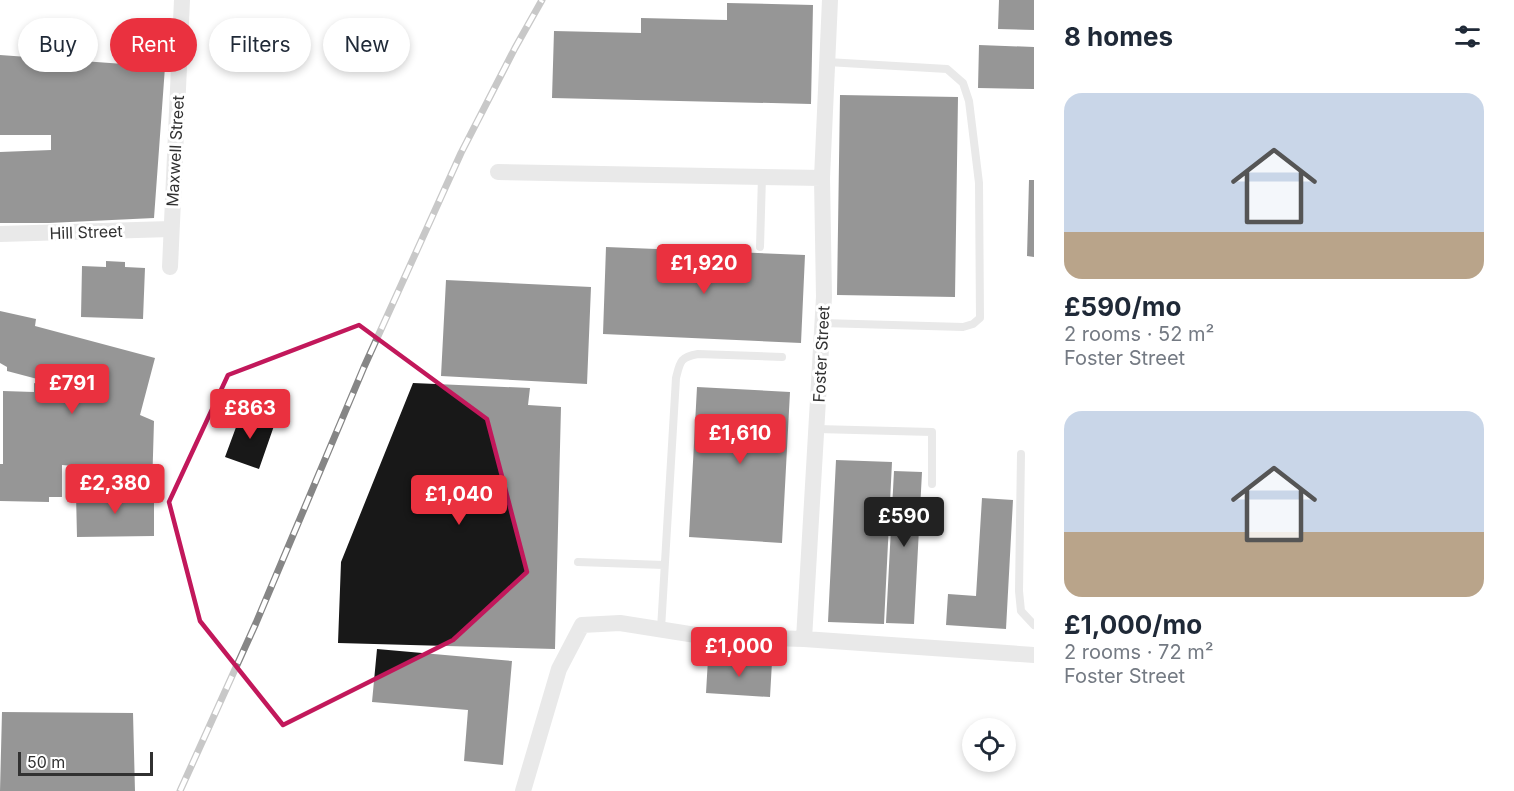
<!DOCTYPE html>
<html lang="en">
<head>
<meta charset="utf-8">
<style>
	:root { --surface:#fff; --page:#f6f6f7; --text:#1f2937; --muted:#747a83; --accent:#ea313f }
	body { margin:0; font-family:Inter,sans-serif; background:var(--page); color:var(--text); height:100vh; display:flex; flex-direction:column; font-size:22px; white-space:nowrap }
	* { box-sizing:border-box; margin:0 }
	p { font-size:20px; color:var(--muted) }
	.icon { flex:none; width:33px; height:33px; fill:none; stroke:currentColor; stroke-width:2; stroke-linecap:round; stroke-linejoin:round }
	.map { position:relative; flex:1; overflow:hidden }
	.sheet { display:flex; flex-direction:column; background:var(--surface); width:480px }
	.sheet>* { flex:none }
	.top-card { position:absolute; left:18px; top:18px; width:570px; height:54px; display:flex; gap:12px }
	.tools { position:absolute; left:962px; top:718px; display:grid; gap:12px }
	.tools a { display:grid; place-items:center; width:54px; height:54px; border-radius:50%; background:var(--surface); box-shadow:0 3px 9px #0003; font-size:30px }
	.scale { position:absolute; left:18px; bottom:15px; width:135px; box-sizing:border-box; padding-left:6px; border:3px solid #313131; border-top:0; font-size:16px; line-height:21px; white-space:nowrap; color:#313131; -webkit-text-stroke:4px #fff; paint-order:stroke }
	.price { position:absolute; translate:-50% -51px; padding:0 14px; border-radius:6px; background:var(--accent); color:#fff; font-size:20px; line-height:39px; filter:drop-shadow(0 2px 3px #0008) }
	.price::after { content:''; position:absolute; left:50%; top:36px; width:18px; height:14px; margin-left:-9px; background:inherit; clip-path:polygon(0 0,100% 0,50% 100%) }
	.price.selected { background:#222; color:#fff }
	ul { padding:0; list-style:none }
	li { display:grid; align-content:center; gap:12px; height:318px; padding:0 30px }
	li span { display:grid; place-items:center; height:186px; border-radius:18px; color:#555 }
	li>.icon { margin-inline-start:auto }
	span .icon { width:108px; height:108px; fill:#fffc; stroke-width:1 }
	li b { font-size:26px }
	h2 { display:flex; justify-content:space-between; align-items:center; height:72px; padding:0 30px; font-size:26px }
	.tag { padding:0 21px; border-radius:27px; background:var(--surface); box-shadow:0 3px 9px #0003; font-size:21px; line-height:54px }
	.tag.selected { background:var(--accent); color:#fff }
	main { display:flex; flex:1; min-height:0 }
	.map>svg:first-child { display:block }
	.building { fill:#181818 }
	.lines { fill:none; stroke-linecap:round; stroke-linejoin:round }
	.service { stroke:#cecece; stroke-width:8 }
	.minor { stroke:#cecece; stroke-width:16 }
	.rail-casing { stroke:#868686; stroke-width:7 }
	.rail { stroke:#fff; stroke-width:4.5; stroke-dasharray:14; stroke-linecap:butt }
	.marked { fill:none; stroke:#c2185b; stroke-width:4.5; stroke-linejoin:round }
	.labels { text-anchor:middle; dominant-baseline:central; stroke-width:6; stroke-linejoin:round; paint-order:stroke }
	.street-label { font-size:16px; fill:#313131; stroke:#fff }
</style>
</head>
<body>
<main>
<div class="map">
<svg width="1034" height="791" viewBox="0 0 1034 791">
	<rect width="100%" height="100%" fill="#fff"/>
	<path class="building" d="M999,0H1034V30L998,29Z
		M727,3L813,5L811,104L552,98L554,31L641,33V18L727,20Z
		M979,45L1034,47V89L978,88Z
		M0,55L165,67L154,218L49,223H0V152L51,150V135H0Z
		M840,95L958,97L955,297L837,295Z
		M1029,180H1034V257L1027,256Z
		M606,247L805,255L801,343L603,334Z
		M106,261L125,262V267L145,268L143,319L81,317L82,266L106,267Z
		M446,280L591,287L587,384L441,376Z
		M0,311L36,319L35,326L155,358L140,415L154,421L152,489L75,488L73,466L62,465V497H49V502L0,501V464H3V391L34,392V383L88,398L87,385H82L79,390L7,371V367L0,363Z
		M413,383L530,388L528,405L561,407L555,649L338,643L341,562Z
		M697,387L790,392L782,543L689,537Z
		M242,411L275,423L259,469L225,457Z
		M836,460L892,462L884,624L828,622Z
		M894,471L922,472L914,624L886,623Z
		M154,493V536L77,537L76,494Z
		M982,498L1013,500L1006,629L946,625L948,594L976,596Z
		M377,649L512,661L503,765L464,761L468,710L372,702Z
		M708,659L772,662L770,697L706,693Z
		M2,712L133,713L135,791H0Z"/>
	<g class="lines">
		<path class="service" d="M760,247L762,176
			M822,323L963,327L973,324L980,318L979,183L969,101L963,83L947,69L827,62
			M817,429L932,432V484
			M1021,454L1019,591L1021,611L1034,625
			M578,562L664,565
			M661,629L676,378C680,362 680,357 698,354L782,357"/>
		<path class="minor" d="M498,172L822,178
			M0,234L171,229
			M170,267L182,0
			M804,639L824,297L822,178L830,0
			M523,791L559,669L582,625L620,623L702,636L804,639L1034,655"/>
		<defs>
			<path id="rail" d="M180,791L256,623L364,367L461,153L515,48L542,0"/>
		</defs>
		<use href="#rail" class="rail-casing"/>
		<use href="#rail" class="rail"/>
	</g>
	<path d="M0 0H1034V791H0ZM359,325L487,419L527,572L453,640L283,725L200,621L169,502L228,375Z" fill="#fff" fill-opacity=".55" fill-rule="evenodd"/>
	<path class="marked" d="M359,325L487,419L527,572L453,640L283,725L200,621L169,502L228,375Z"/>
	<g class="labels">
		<g class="street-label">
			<text transform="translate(175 151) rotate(-87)">Maxwell Street</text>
			<text transform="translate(86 232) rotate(-2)">Hill Street</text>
			<text transform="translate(821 354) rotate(-87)">Foster Street</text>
		</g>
	</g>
</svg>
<div class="tools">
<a><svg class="icon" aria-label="locate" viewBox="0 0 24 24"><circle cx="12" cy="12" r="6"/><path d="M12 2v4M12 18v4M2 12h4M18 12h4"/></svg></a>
</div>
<div class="scale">50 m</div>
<b class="price" style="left:704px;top:295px">£1,920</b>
<b class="price" style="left:72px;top:415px">£791</b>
<b class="price" style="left:250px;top:440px">£863</b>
<b class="price" style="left:740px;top:465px">£1,610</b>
<b class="price" style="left:115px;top:515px">£2,380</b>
<b class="price" style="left:459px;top:526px">£1,040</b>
<b class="price selected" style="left:904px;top:548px">£590</b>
<b class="price" style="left:739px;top:678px">£1,000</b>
<div class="top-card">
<a class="tag">Buy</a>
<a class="tag selected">Rent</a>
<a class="tag">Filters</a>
<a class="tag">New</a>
</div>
</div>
<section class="sheet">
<h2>8 homes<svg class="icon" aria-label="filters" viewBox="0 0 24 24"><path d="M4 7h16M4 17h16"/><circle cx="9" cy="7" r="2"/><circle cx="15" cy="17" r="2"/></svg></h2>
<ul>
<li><span style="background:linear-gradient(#c9d6e8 75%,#b9a48a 0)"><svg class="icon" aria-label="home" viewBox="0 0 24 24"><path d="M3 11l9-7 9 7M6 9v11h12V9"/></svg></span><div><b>£590/mo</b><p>2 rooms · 52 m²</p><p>Foster Street</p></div></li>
<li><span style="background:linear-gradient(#c9d6e8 65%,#b9a48a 0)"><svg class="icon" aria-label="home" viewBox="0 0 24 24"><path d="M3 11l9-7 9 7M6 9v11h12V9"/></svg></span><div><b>£1,000/mo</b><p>2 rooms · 72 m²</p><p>Foster Street</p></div></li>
</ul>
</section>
</main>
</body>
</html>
